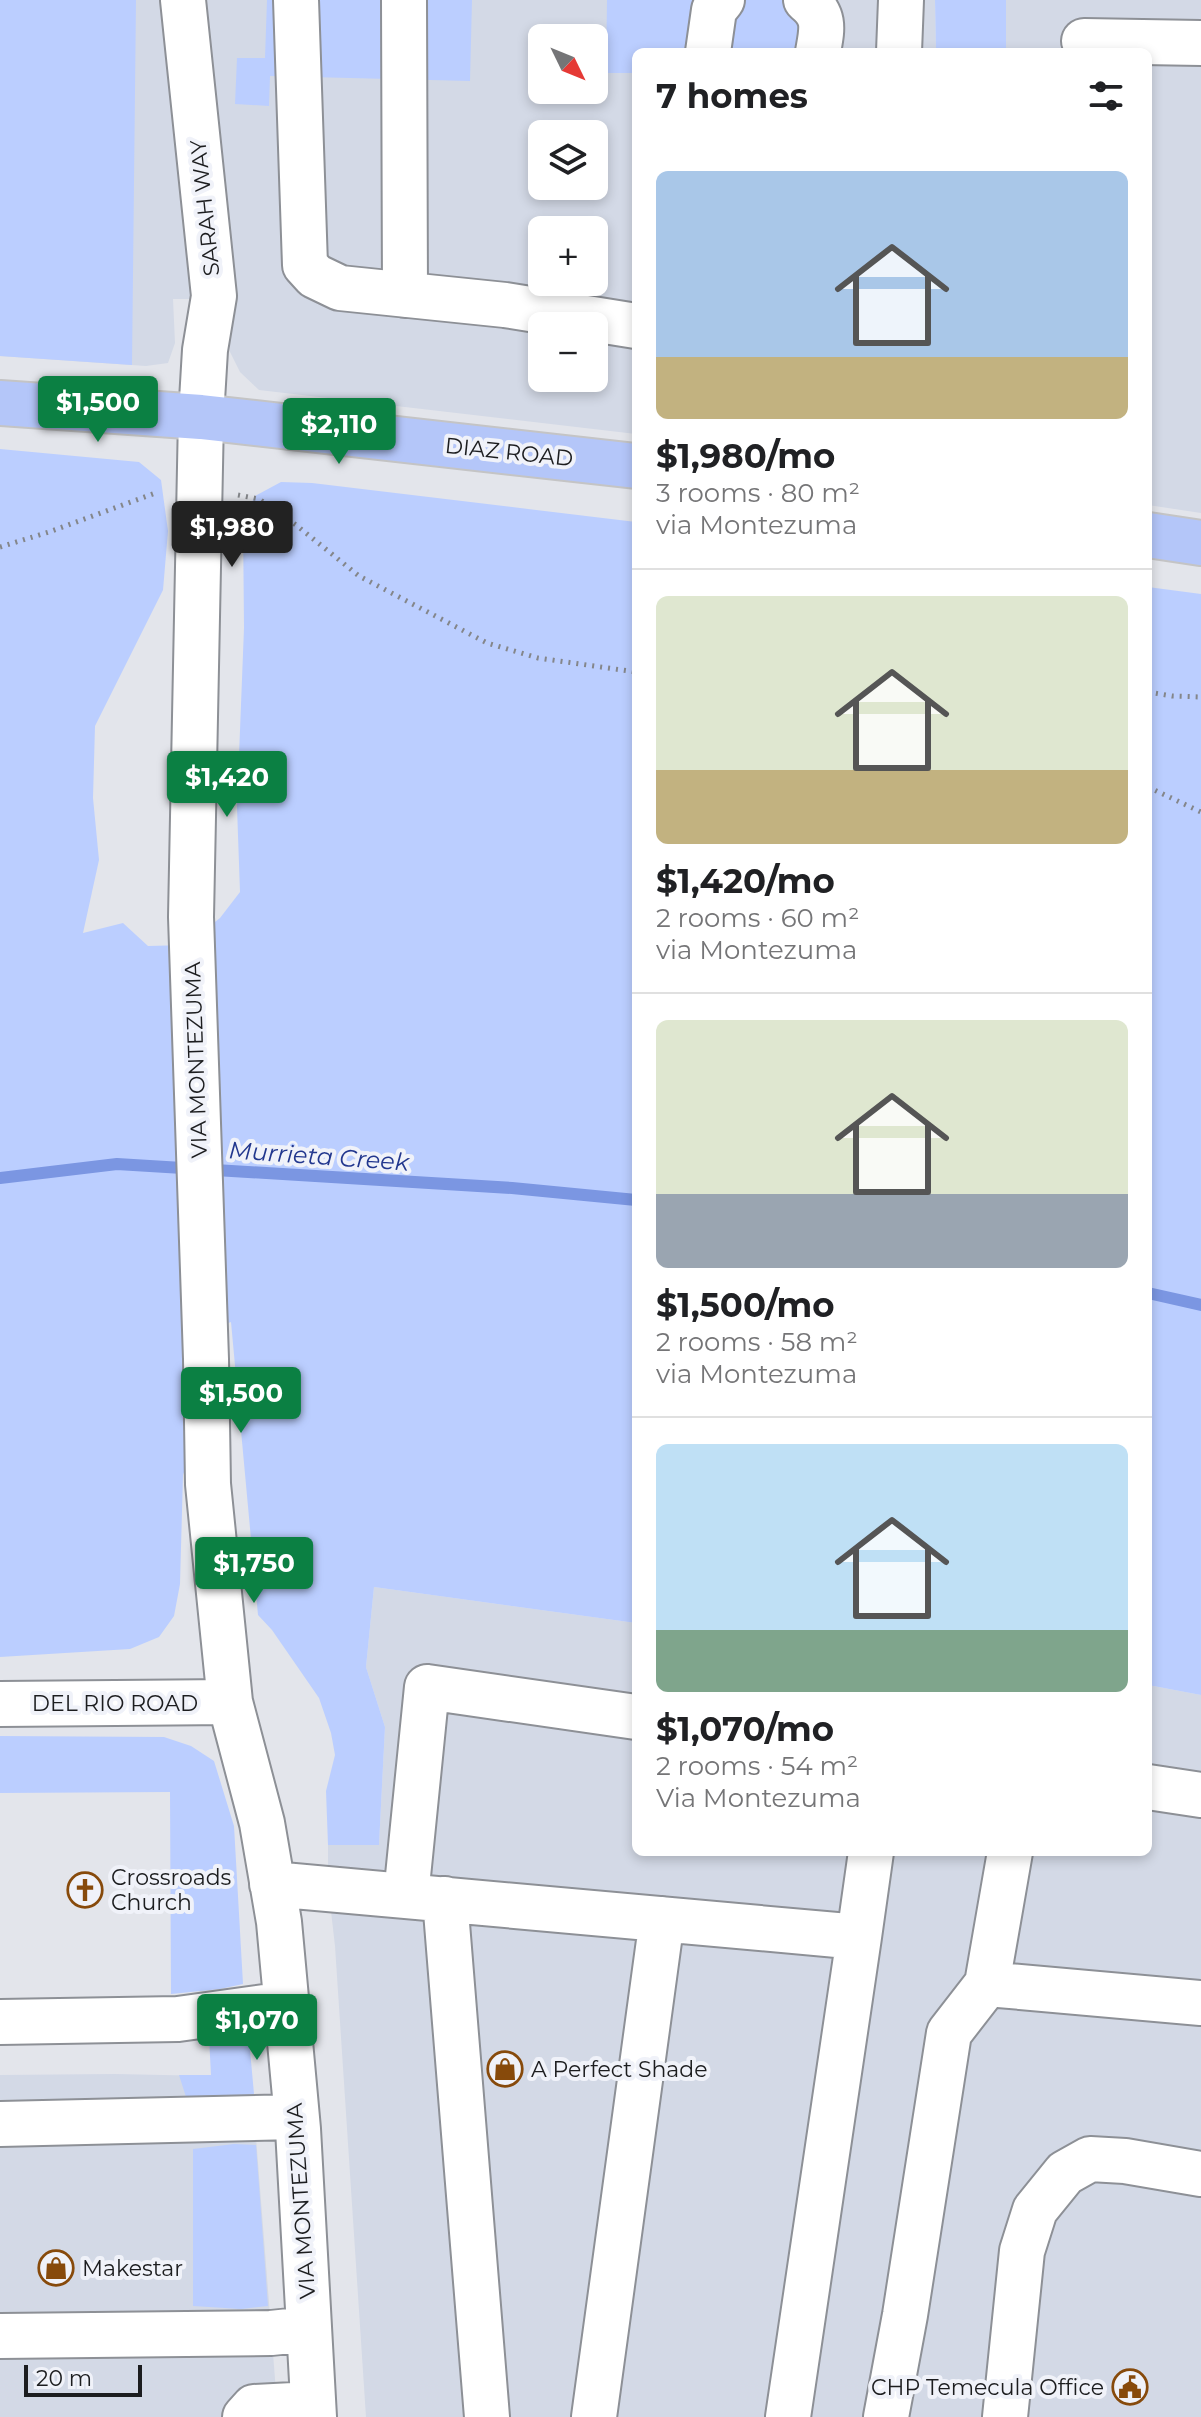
<!DOCTYPE html>
<html lang="en">
<head>
<meta charset="utf-8">
<style>
	:root { --surface:#fff; --page:#f2f2f2; --text:#202124; --muted:#757577; --line:#e0e0e0; --accent:#0b8043 }
	body { margin:0; font-family:Montserrat,sans-serif; background:var(--page); color:var(--text); height:100vh; display:flex; flex-direction:column; font-size:30px; white-space:nowrap }
	* { box-sizing:border-box; margin:0 }
	p { font-size:26px; color:var(--muted) }
	.icon { flex:none; width:44px; height:44px; fill:none; stroke:currentColor; stroke-width:2; stroke-linecap:round; stroke-linejoin:round }
	.map { position:relative; flex:1; overflow:hidden }
	.side { position:absolute; left:632px; top:48px; width:520px; height:1808px; display:flex; flex-direction:column; background:var(--surface); border-radius:12px; box-shadow:0 4px 12px #0003 }
	.side>* { flex:none }
	.needle { width:52px; rotate:133deg }
	.controls { position:absolute; left:528px; top:24px; display:grid; gap:16px }
	.controls a { display:grid; place-items:center; width:80px; height:80px; border-radius:12px; background:var(--surface); box-shadow:0 4px 12px #0003; font-size:40px }
	.scale { position:absolute; left:24px; bottom:20px; width:118px; box-sizing:border-box; padding-left:8px; border:4px solid #1c1d1f; border-top:0; font-size:22px; line-height:28px; white-space:nowrap; color:#1c1d1f; -webkit-text-stroke:6px #f0f2f9; paint-order:stroke }
	.price { position:absolute; translate:-50% -68px; padding:0 18px; border-radius:8px; background:var(--accent); color:#fff; font-size:26px; line-height:52px; filter:drop-shadow(0 2px 4px #0008) }
	.price::after { content:''; position:absolute; left:50%; top:48px; width:24px; height:18px; margin-left:-12px; background:inherit; clip-path:polygon(0 0,100% 0,50% 100%) }
	.price.current { background:#222; color:#fff }
	ul { padding:0; list-style:none }
	li { display:grid; align-content:center; gap:16px; height:424px; padding:0 24px }
	li+li { border-top:2px solid var(--line) }
	li span { display:grid; place-items:center; height:248px; border-radius:12px; color:#555 }
	li>.icon { margin-inline-start:auto }
	span .icon { width:144px; height:144px; fill:#fffc; stroke-width:1 }
	li b { font-size:34px }
	h2 { display:flex; justify-content:space-between; align-items:center; height:96px; padding:0 24px; font-size:34px }
	.map>svg:first-child { display:block }
	.built { fill:#d3d9e6; fill-rule:evenodd }
	.green { fill:#bbceff }
	.lines { fill:none; stroke-linecap:round; stroke-linejoin:round }
	.stream { stroke:#7b96e2; stroke-width:12 }
	.minor-casing { stroke:#8d9096; stroke-width:48 }
	.major-casing { stroke:#c4c4c5; stroke-width:48 }
	.path { stroke:#84868a; stroke-width:5; stroke-dasharray:2 6; stroke-linecap:butt }
	.minor { stroke:#fff; stroke-width:44 }
	.major { stroke:#b4c6f9; stroke-width:44 }
	.labels { text-anchor:middle; dominant-baseline:central; stroke-width:8; stroke-linejoin:round; paint-order:stroke }
	.street-label { font-size:22px; fill:#1c1d1f; stroke:#f0f2f9 }
	.poi-label { font-size:22px; fill:#1c1d1f; stroke:#f0f2f9; text-anchor:start }
	.water-label { font-size:24px; font-style:italic; fill:#22378e; stroke:#f0f2f9 }
</style>
</head>
<body>
<div class="map">
<svg width="1201" height="2417" viewBox="0 0 1201 2417">
	<rect width="100%" height="100%" fill="#e3e5eb"/>
	<path class="built" d="M0,0H935L936,52H636V434L259,390L240,372L230,352L229,299H173L175,343L168,363L146,366L0,356ZM542,38H594V90H542ZM542,134H594V186H542ZM542,230H594V282H542ZM542,326H594V378H542Z
		M1006,0H1201V513L1148,505V52H1006Z
		M374,1587L636,1623V1852H1148V1685L1201,1695V2417H366L335,1946L328,1885V1845H379L385,1727L366,1667Z
		M115,2074L211,2076L251,2074L278,2417H0V2075Z"/>
	<path class="green" d="M0,0H136L132,365L0,356Z
		M267,0H472L470,81L270,76L269,106L235,104L237,58H265Z
		M607,0H808V52H636V73H606Z
		M935,0H1006V52H936Z
		M0,449L139,462L161,480L168,531L163,590L95,726L93,798L99,860L83,933L123,923L148,946L186,945L220,918L240,892L237,807L244,628L243,520L255,496L281,482L312,483L636,522V1623L374,1587L366,1667L385,1727L379,1845H328L326,1791L335,1755L331,1733L319,1698L272,1630L258,1615L231,1322L188,1338L192,1449L183,1475L180,1584L174,1616L159,1637L130,1649L0,1657Z
		M1148,587L1201,594V1695L1148,1685Z
		M0,1736L164,1737L191,1746L214,1761L234,1826L243,1984L220,1989L171,1994L170,1792L0,1793Z
		M209,2037L249,2039L254,2094L225,2099L187,2100L179,2075H211Z
		M234,2144L256,2145L268,2306L241,2309L193,2306V2149Z"/>
	<g class="lines">
		<path class="stream" d="M0,1178L117,1164L512,1188L636,1200
			M1148,1293L1201,1305"/>
		<defs>
			<path id="minor" d="M183,0L214,296L205,350L201,417L191,917L206,1359L208,1484L230,1702L262,1823L279,1922L298,2129L314,2417
				M296,0L305,265L315,276L340,288L505,305L636,326
				M404,0L405,295
				M806,0C826,16 822,29 818,52
				M1084,41L1201,43
				M708,52L714,10L722,0
				M899,52L901,0
				M0,1704L230,1702
				M1148,1787L1201,1795
				M272,1884L859,1937L788,2417
				M406,1896L427,1687L636,1717
				M445,1899L487,2417
				M859,1937L871,1852
				M987,1984L1201,2003
				M0,2022L178,2019L286,2004
				M0,2124L296,2117
				M0,2336L271,2333L309,2329
				M245,2417L254,2407L313,2404
				M594,2417L662,1919
				M886,2417L905,2315L949,2033L987,1984L1010,1852
				M1005,2417L1022,2251L1035,2210L1065,2173L1090,2159L1125,2161L1201,2174"/>
			<path id="major" d="M0,403L201,417L636,466
				M1148,535L1201,543"/>
		</defs>
		<use href="#minor" class="minor-casing"/>
		<use href="#major" class="major-casing"/>
		<path class="path" d="M238,495L259,499L296,525L359,576L487,643L538,658L636,672
			M0,547L49,532L158,492
			M1148,692L1172,696L1201,697
			M1148,787L1201,812"/>
		<use href="#minor" class="minor"/>
		<use href="#major" class="major"/>
	</g>
	<defs>
		<symbol id="church-ring" viewBox="-11 -11 22 22"><circle r="9.5" fill="#f0f2f9" stroke="#874a0b" stroke-width="1.5"/><path d="M-1.2-6h2.4v3.5h3.3v2.4h-3.3V6h-2.4V-.1h-3.3v-2.4h3.3Z" fill="#874a0b"/></symbol>
		<symbol id="shop-ring" viewBox="-11 -11 22 22"><circle r="9.5" fill="#f0f2f9" stroke="#874a0b" stroke-width="1.5"/><path d="M-5-2.5h2.3a2.7 3.5 0 0 1 5.4 0H5L5.5 6h-11ZM-1.5-2.5h3a1.5 2.3 0 0 0-3 0Z" fill="#874a0b"/></symbol>
		<symbol id="civic-ring" viewBox="-11 -11 22 22"><circle r="9.5" fill="#f0f2f9" stroke="#874a0b" stroke-width="1.5"/><path d="M-.6-6.5H3V-4.5H.6V-3L4-1V1h2V6H-6V1h2V-1L-.6-3ZM-1.2 2.5V6h2.4V2.5Z" fill="#874a0b"/></symbol>
	</defs>
	<g fill-rule="evenodd">
		<use href="#church-ring" x="65" y="1870" width="40" height="40"/>
		<use href="#shop-ring" x="485" y="2049" width="40" height="40"/>
		<use href="#shop-ring" x="36" y="2248" width="40" height="40"/>
		<use href="#civic-ring" x="1110" y="2367" width="40" height="40"/>
	</g>
	<g class="labels">
		<g class="street-label">
			<text transform="translate(205 208) rotate(-96)">SARAH WAY</text>
			<text transform="translate(509 452) rotate(6)">DIAZ ROAD</text>
			<text transform="translate(196 1060) rotate(-92)">VIA MONTEZUMA</text>
			<text x="115" y="1703">DEL RIO ROAD</text>
			<text transform="translate(301 2201) rotate(-94)">VIA MONTEZUMA</text>
		</g>
		<g class="poi-label">
			<text x="111" y="1877">Crossroads<tspan x="111" dy="25">Church</tspan></text>
			<text x="531" y="2069">A Perfect Shade</text>
			<text x="82" y="2268">Makestar</text>
			<text x="1104" y="2387" text-anchor="end">CHP Temecula Office</text>
		</g>
		<g class="water-label">
			<text transform="translate(319 1156) rotate(4)">Murrieta Creek</text>
		</g>
	</g>
</svg>
<div class="controls">
<a><svg class="needle" viewBox="-14 -14 28 28"><path d="M0-13l5 13h-10z" fill="#e53935"/><path d="M0 13l5-13h-10z" fill="#757577"/></svg></a>
<a><svg class="icon" aria-label="layers" viewBox="0 0 24 24"><path d="M12 4l9 5-9 5-9-5zM3 14l9 5 9-5"/></svg></a>
<a>+</a>
<a>−</a>
</div>
<div class="scale">20 m</div>
<b class="price" style="left:98px;top:444px">$1,500</b>
<b class="price" style="left:339px;top:466px">$2,110</b>
<b class="price current" style="left:232px;top:569px">$1,980</b>
<b class="price" style="left:227px;top:819px">$1,420</b>
<b class="price" style="left:241px;top:1435px">$1,500</b>
<b class="price" style="left:254px;top:1605px">$1,750</b>
<b class="price" style="left:257px;top:2062px">$1,070</b>
<section class="side">
<h2>7 homes<svg class="icon" aria-label="filters" viewBox="0 0 24 24"><path d="M4 7h16M4 17h16"/><circle cx="9" cy="7" r="2"/><circle cx="15" cy="17" r="2"/></svg></h2>
<ul>
<li><span style="background:linear-gradient(#a9c7e8 75%,#c2b280 0)"><svg class="icon" aria-label="home" viewBox="0 0 24 24"><path d="M3 11l9-7 9 7M6 9v11h12V9"/></svg></span><div><b>$1,980/mo</b><p>3 rooms · 80 m²</p><p>via Montezuma</p></div></li>
<li><span style="background:linear-gradient(#dfe7d0 70%,#c2b280 0)"><svg class="icon" aria-label="home" viewBox="0 0 24 24"><path d="M3 11l9-7 9 7M6 9v11h12V9"/></svg></span><div><b>$1,420/mo</b><p>2 rooms · 60 m²</p><p>via Montezuma</p></div></li>
<li><span style="background:linear-gradient(#dfe7d0 70%,#9aa5b1 0)"><svg class="icon" aria-label="home" viewBox="0 0 24 24"><path d="M3 11l9-7 9 7M6 9v11h12V9"/></svg></span><div><b>$1,500/mo</b><p>2 rooms · 58 m²</p><p>via Montezuma</p></div></li>
<li><span style="background:linear-gradient(#bfe0f5 75%,#7fa58c 0)"><svg class="icon" aria-label="home" viewBox="0 0 24 24"><path d="M3 11l9-7 9 7M6 9v11h12V9"/></svg></span><div><b>$1,070/mo</b><p>2 rooms · 54 m²</p><p>Via Montezuma</p></div></li>
</ul>
</section>
</div>
</body>
</html>
